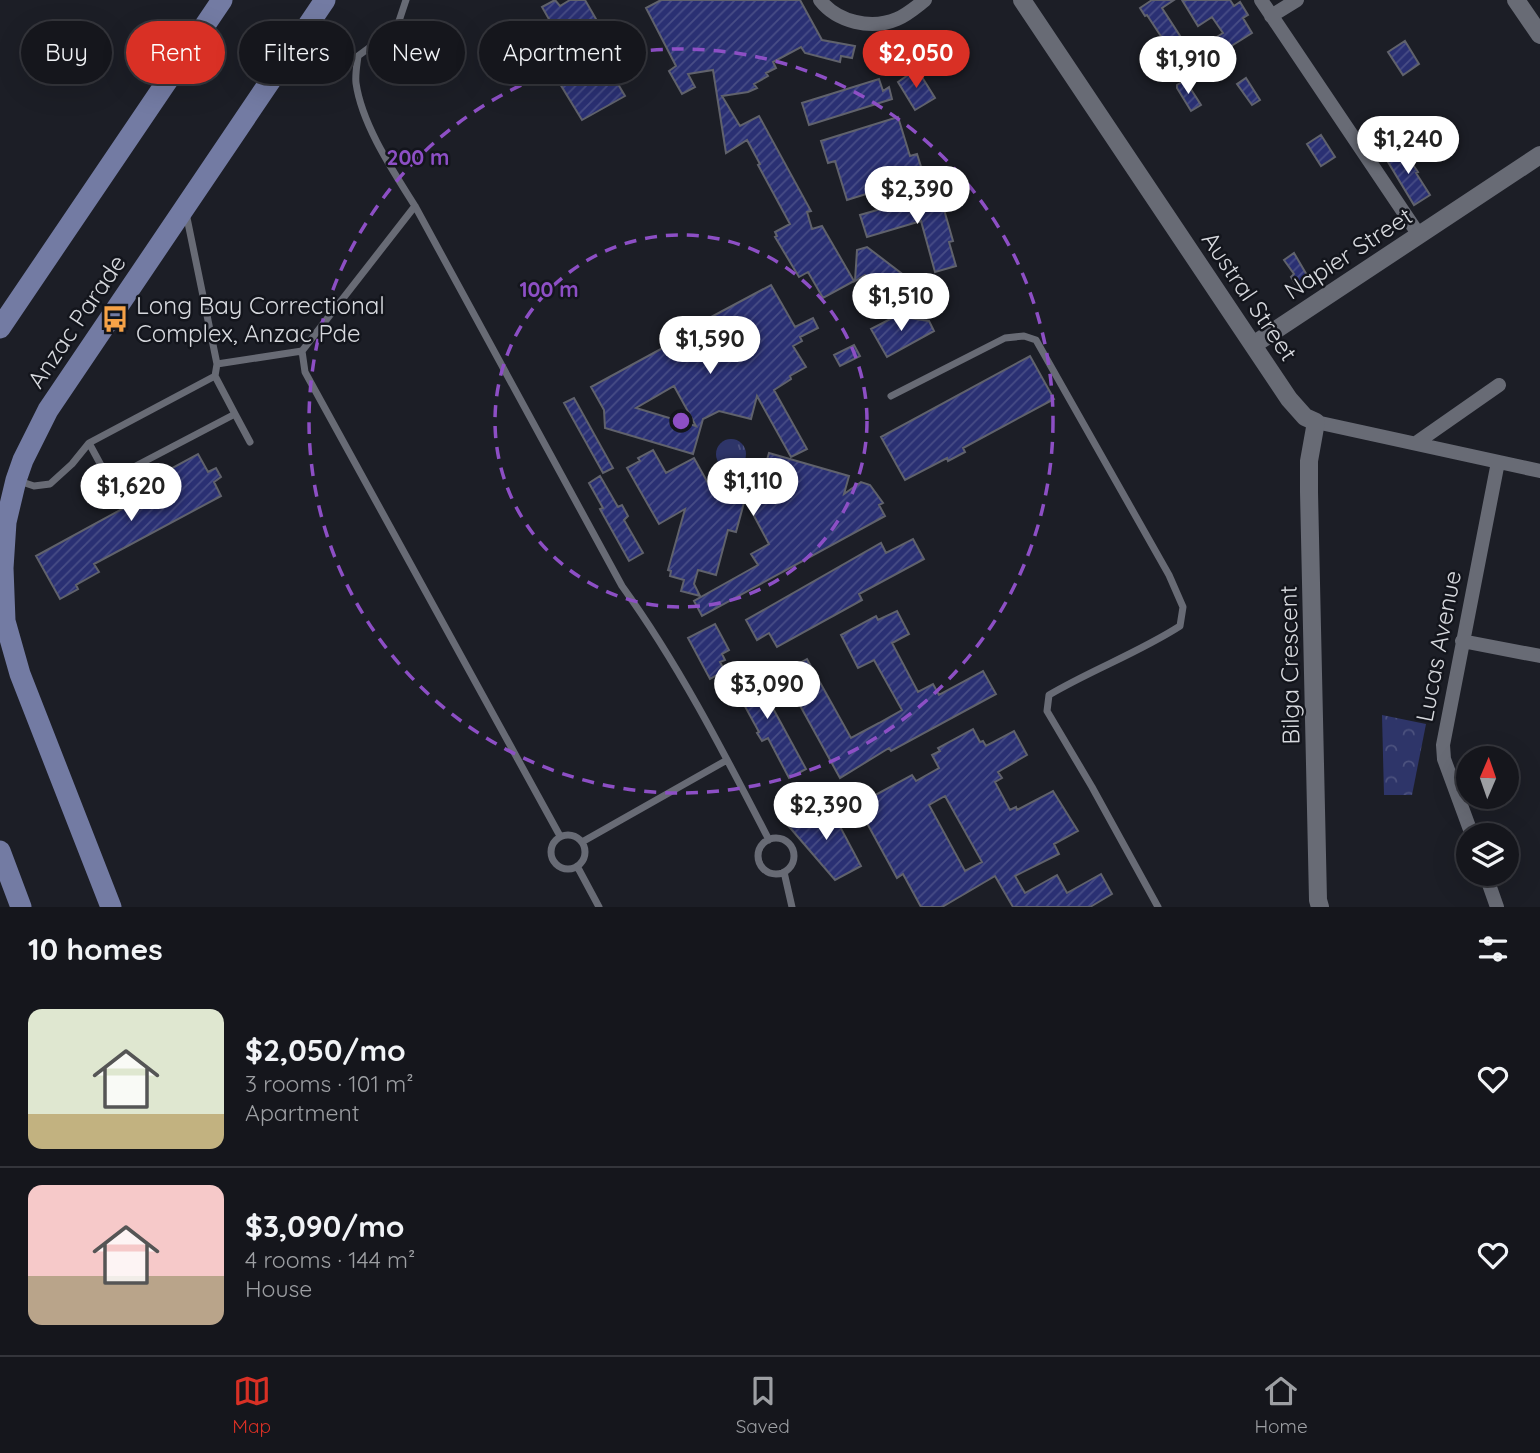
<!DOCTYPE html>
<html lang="en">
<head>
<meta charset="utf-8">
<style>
	:root { --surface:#15161c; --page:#222329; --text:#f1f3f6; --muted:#9d9fa3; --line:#34353b; --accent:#d93025 }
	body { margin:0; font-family:Quicksand,sans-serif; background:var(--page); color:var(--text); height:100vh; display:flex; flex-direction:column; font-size:26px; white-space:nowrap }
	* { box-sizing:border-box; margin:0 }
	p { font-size:23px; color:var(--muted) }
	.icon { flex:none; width:38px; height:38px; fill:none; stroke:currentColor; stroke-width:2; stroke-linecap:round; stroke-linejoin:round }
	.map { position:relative; height:907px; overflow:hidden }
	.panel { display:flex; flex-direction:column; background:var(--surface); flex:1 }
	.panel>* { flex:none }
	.hud { position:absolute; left:21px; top:21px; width:700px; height:63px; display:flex; gap:14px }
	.needle { width:46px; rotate:2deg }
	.buttons { position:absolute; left:1456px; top:746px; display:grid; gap:14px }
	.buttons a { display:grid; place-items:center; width:63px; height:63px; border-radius:50%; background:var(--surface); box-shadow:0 7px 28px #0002,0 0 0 2px var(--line); font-size:35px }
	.price { position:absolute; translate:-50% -60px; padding:0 16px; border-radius:24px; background:#fff; color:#222; font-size:23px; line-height:46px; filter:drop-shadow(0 2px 4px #0008) }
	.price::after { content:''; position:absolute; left:50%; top:42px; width:21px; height:16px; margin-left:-10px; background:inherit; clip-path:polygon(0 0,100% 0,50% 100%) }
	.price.selected { background:var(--accent); color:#fff }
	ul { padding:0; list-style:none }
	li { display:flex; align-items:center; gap:21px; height:175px; padding:0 28px }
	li+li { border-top:2px solid var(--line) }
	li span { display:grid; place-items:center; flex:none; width:196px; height:140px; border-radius:14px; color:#555 }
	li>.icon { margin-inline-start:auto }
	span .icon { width:84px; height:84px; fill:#fffc; stroke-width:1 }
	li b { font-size:30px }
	h2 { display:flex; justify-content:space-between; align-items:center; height:84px; padding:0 28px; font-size:30px }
	.chip { padding:0 24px; border-radius:32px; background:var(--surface); box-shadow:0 7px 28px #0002,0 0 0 2px var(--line); font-size:24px; line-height:63px }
	.chip.selected { background:var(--accent); color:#fff }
	.tabs { display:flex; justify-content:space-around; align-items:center; height:98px; border-top:2px solid var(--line); background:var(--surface); font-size:19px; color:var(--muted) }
	.tabs a { display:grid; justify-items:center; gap:4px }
	.tabs .selected { color:var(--accent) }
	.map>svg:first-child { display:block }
	.grass { fill:url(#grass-tufts) }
	.forest { fill:url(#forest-crowns) }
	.building { fill:url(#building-hatch); stroke:#60626c; stroke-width:2; fill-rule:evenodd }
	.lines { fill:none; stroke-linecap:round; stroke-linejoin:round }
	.service { stroke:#686b75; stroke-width:7 }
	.minor { stroke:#686b75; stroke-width:14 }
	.tertiary { stroke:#686b75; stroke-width:18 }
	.primary { stroke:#737ba3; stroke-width:21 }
	.ring { fill:none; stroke:#8d4fc5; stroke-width:3.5; stroke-dasharray:12 9 }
	.labels { text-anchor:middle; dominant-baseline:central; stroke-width:5; stroke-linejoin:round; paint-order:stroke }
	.street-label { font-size:24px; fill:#d7d9de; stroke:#13151c }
	.poi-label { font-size:24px; fill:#d7d9de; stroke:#13151c; text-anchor:start }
	.centre { fill:#8d4fc5; stroke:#13151c; stroke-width:3.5 }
	.ring-label { font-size:21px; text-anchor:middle; font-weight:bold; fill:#8d4fc5; stroke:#13151c; stroke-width:5; stroke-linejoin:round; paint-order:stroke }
</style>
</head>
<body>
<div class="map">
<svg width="1540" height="907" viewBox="0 0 1540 907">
	<defs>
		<pattern id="grass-tufts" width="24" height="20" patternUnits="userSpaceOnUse" patternTransform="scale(1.75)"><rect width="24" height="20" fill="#2e3569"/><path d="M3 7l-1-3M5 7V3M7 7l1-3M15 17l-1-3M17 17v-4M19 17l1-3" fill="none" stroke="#4c527e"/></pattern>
		<pattern id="forest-crowns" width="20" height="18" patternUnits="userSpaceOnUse" patternTransform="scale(1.75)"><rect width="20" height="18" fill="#2e3569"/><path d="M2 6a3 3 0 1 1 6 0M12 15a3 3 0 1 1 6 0" fill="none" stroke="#4c527e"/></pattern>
		<pattern id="building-hatch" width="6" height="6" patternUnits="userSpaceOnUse" patternTransform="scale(1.75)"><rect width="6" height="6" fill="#2a3073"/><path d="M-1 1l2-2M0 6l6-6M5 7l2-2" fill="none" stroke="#484d86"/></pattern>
	</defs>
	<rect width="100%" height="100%" fill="#1c1e26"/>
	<path class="grass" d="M716 454a15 15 0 1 1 30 0a15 15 0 1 1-30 0Z"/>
	<path class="forest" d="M1382,715L1426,724L1412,795H1384Z"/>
	<path class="building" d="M555,0L560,6L570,0H585L607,38L628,29L642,55L612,74L625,96L582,120L554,74L574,63L542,7Z
		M661,0H800L822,40L855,46L852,58L841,56L840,62L805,53L801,47L773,62L776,68L766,73L768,76L754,84L757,88L748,92L722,96L740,126L759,116L811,211L807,212L812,229L822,226L854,281L823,298L808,272L799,277L775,237L777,236L775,232L790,224L758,165L760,164L747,140L726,153L713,70L688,74L695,87L682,94L669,71L676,66L646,8Z
		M1152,0H1174L1162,8L1182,39L1168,47L1147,15L1145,16L1140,8Z
		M1182,0H1230L1234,6L1240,2L1248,15L1243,18L1252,33L1220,53L1212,40L1223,33L1212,17L1198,26Z
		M1405,41L1419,64L1403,75L1388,52Z
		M917,69L935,98L915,110L898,82Z
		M1246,78L1260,100L1252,105L1237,84Z
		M879,79L883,91L889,87L892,99L809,125L802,103Z
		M1185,80L1201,105L1191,111L1177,88V85Z
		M898,117L910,156L917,154L924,176L847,200L835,161L828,163L821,141Z
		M1321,135L1335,157L1321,166L1307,144Z
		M1401,147L1418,172L1416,173L1430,195L1414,205L1385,157Z
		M939,192L953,241L949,242L956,266L935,272L921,221L867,237L860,215Z
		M867,247L918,286L903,305L865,275L855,281L857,250Z
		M1294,253L1308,277L1296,285L1291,277L1294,274L1284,260Z
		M771,285L795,327L813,318L818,328L800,337L802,341L793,346L806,367L790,376L791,379L774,390L807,449L791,457L757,396L751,419L719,411L703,419L693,454L605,428L604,410L591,387L672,343L670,339ZM674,386L696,426L636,408Z
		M896,316L929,321L934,331L887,357L871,329Z
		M854,345L860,356L840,366L834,355Z
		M1030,356L1054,399L963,448L965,452L948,461L947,458L905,480L881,437Z
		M574,398L613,468L603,473L564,403Z
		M653,450L666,473L694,458L709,485L737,493L773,473L764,470L769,453L849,476L844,494L861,482L870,485L883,503L879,505L885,516L702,616L694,601L758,565L751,554L769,544L745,499L736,532L728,530L716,575L698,570L694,584L700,596L681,591L684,580L670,576L671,571L668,570L685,509L659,524L627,468L640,461L638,458Z
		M198,454L208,472L216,468L221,477L214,482L221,496L94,564L99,572L76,585L78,589L60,599L36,556L144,497L137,484L152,476L154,478Z
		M600,476L618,507L622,505L628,516L624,520L643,553L629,561L600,509L603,508L589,483Z
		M913,539L924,559L859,594L862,600L777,647L769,633L757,640L746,620L881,543L886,553Z
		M897,611L909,634L892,643L918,692L933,684L939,695L983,671L996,694L891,751L889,748L840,778L782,673L807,659L851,738L879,723L902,710L874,660L858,668L841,635L876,616L878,620Z
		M715,624L729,650L722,654L725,660L720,662L725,671L710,679L688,638Z
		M751,668L806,769L789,778L768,738L762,741L757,733L759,732L730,679Z
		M973,729L980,742L983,741L986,746L1014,731L1027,755L998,772L1002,778L995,782L1010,810L1016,807L1017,810L1053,791L1078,831L1054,844L1059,854L1015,876L1025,893L1057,875L1067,893L1101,874L1112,894L1090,907H1013L995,876L942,907H921L903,874L897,878L857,805L912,775L916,781L939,768L932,755L940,751L938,748ZM945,796L982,862L965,871L929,805Z
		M824,806L832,821L836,819L861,866L835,880L786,823Z"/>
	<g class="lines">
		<path class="service" d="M406,0L397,27L358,56C357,64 355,75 356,83C362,125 393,171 415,206L622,586C679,665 724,753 769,840
			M302,351L305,372L560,836
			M217,364L302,351L415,206
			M891,396L1005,338L1024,336L1036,340L1169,575L1183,607L1180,626C1138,653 1091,670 1049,695L1047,711L1092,787L1158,907
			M235,414L250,442
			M89,443L109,480L235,414L215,376
			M19,481L34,486L50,484L72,464L89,443L215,376L217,364L186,213
			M551 852a17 17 0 1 1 34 0a17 17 0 1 1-34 0Z
			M758 856a18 18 0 1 1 36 0a18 18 0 1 1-36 0Z
			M582,842L727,760
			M577,866L599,907
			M784,872L792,907"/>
		<path class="minor" d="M820,0C837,22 871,30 897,19C907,15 916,7 925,0
			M1261,0L1419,235
			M1271,16L1297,0
			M1316,422L1540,471
			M1416,443L1499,385
			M1462,641L1540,656
			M1472,835L1444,759L1443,745L1498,462
			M1485,873L1497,907"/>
		<path class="tertiary" d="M1022,0L1289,399L1305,417L1316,422L1309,461V492L1318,900L1320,907
			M1516,0L1540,35
			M1253,345L1540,155"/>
		<path class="primary" d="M0,328L222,0
			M0,851L21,907
			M111,907L20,674L5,621L3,568L6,522L16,480L23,460L48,410L325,0"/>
	</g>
	<g class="ring">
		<circle cx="681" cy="421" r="186"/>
		<circle cx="681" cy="421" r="372"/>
	</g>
	<defs>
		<symbol id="bus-bare" viewBox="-9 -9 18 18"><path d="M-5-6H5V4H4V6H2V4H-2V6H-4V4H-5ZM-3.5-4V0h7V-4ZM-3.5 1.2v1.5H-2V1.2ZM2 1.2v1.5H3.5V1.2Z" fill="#f6a247" stroke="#13151c" stroke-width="2.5" paint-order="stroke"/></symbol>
	</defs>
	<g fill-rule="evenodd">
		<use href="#bus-bare" x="96" y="300" width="38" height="38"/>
	</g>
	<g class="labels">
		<g class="street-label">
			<text transform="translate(1348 253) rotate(-33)">Napier Street</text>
			<text transform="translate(1250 296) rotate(56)">Austral Street</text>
			<text transform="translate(76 321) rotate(-56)">Anzac Parade</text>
			<text transform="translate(1438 646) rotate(-79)">Lucas Avenue</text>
			<text transform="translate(1289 665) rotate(-91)">Bilga Crescent</text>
		</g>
		<g class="poi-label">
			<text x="136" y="305">Long Bay Correctional<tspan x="136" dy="28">Complex, Anzac Pde</tspan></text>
		</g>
	</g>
	<circle cx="681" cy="421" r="10" class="centre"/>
	<g class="ring-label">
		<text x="418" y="165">200 m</text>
		<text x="549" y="297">100 m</text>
	</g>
</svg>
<div class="buttons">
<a><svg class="needle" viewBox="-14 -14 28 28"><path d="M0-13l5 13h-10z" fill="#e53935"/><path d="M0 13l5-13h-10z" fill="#9d9fa3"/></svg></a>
<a><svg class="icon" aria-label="layers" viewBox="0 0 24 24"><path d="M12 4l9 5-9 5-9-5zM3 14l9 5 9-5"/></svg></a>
</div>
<b class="price selected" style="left:916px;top:90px">$2,050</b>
<b class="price" style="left:1188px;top:96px">$1,910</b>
<b class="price" style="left:1408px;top:176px">$1,240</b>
<b class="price" style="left:917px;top:226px">$2,390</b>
<b class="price" style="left:901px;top:333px">$1,510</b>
<b class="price" style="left:710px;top:376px">$1,590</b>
<b class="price" style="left:753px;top:518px">$1,110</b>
<b class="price" style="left:131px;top:523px">$1,620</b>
<b class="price" style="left:767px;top:721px">$3,090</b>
<b class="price" style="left:826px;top:842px">$2,390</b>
<div class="hud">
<a class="chip">Buy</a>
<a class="chip selected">Rent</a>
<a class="chip">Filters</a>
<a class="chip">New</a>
<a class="chip">Apartment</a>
</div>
</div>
<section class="panel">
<h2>10 homes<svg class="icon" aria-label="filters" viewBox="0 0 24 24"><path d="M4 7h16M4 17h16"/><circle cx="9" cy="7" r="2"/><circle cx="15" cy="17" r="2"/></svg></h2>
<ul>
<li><span style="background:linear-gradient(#dfe7d0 75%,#c2b280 0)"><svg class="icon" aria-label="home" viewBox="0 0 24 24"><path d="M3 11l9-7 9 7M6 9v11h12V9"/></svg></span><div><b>$2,050/mo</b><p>3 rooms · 101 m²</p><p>Apartment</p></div><svg class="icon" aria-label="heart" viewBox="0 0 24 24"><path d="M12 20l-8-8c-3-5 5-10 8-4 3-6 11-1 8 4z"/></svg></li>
<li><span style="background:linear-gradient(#f6c9c9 65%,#b9a48a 0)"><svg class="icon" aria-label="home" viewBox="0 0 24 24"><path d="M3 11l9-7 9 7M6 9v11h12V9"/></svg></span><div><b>$3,090/mo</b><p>4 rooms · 144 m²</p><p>House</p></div><svg class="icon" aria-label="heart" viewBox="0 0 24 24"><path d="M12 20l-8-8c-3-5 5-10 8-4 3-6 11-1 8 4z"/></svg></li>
</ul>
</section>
<nav class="tabs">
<a class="selected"><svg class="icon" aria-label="map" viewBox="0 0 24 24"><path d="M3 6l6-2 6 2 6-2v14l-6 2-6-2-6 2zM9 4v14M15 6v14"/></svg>Map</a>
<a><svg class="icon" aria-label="saved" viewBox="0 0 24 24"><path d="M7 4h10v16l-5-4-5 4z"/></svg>Saved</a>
<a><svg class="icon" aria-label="home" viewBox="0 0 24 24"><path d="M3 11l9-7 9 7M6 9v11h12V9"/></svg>Home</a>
</nav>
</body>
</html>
